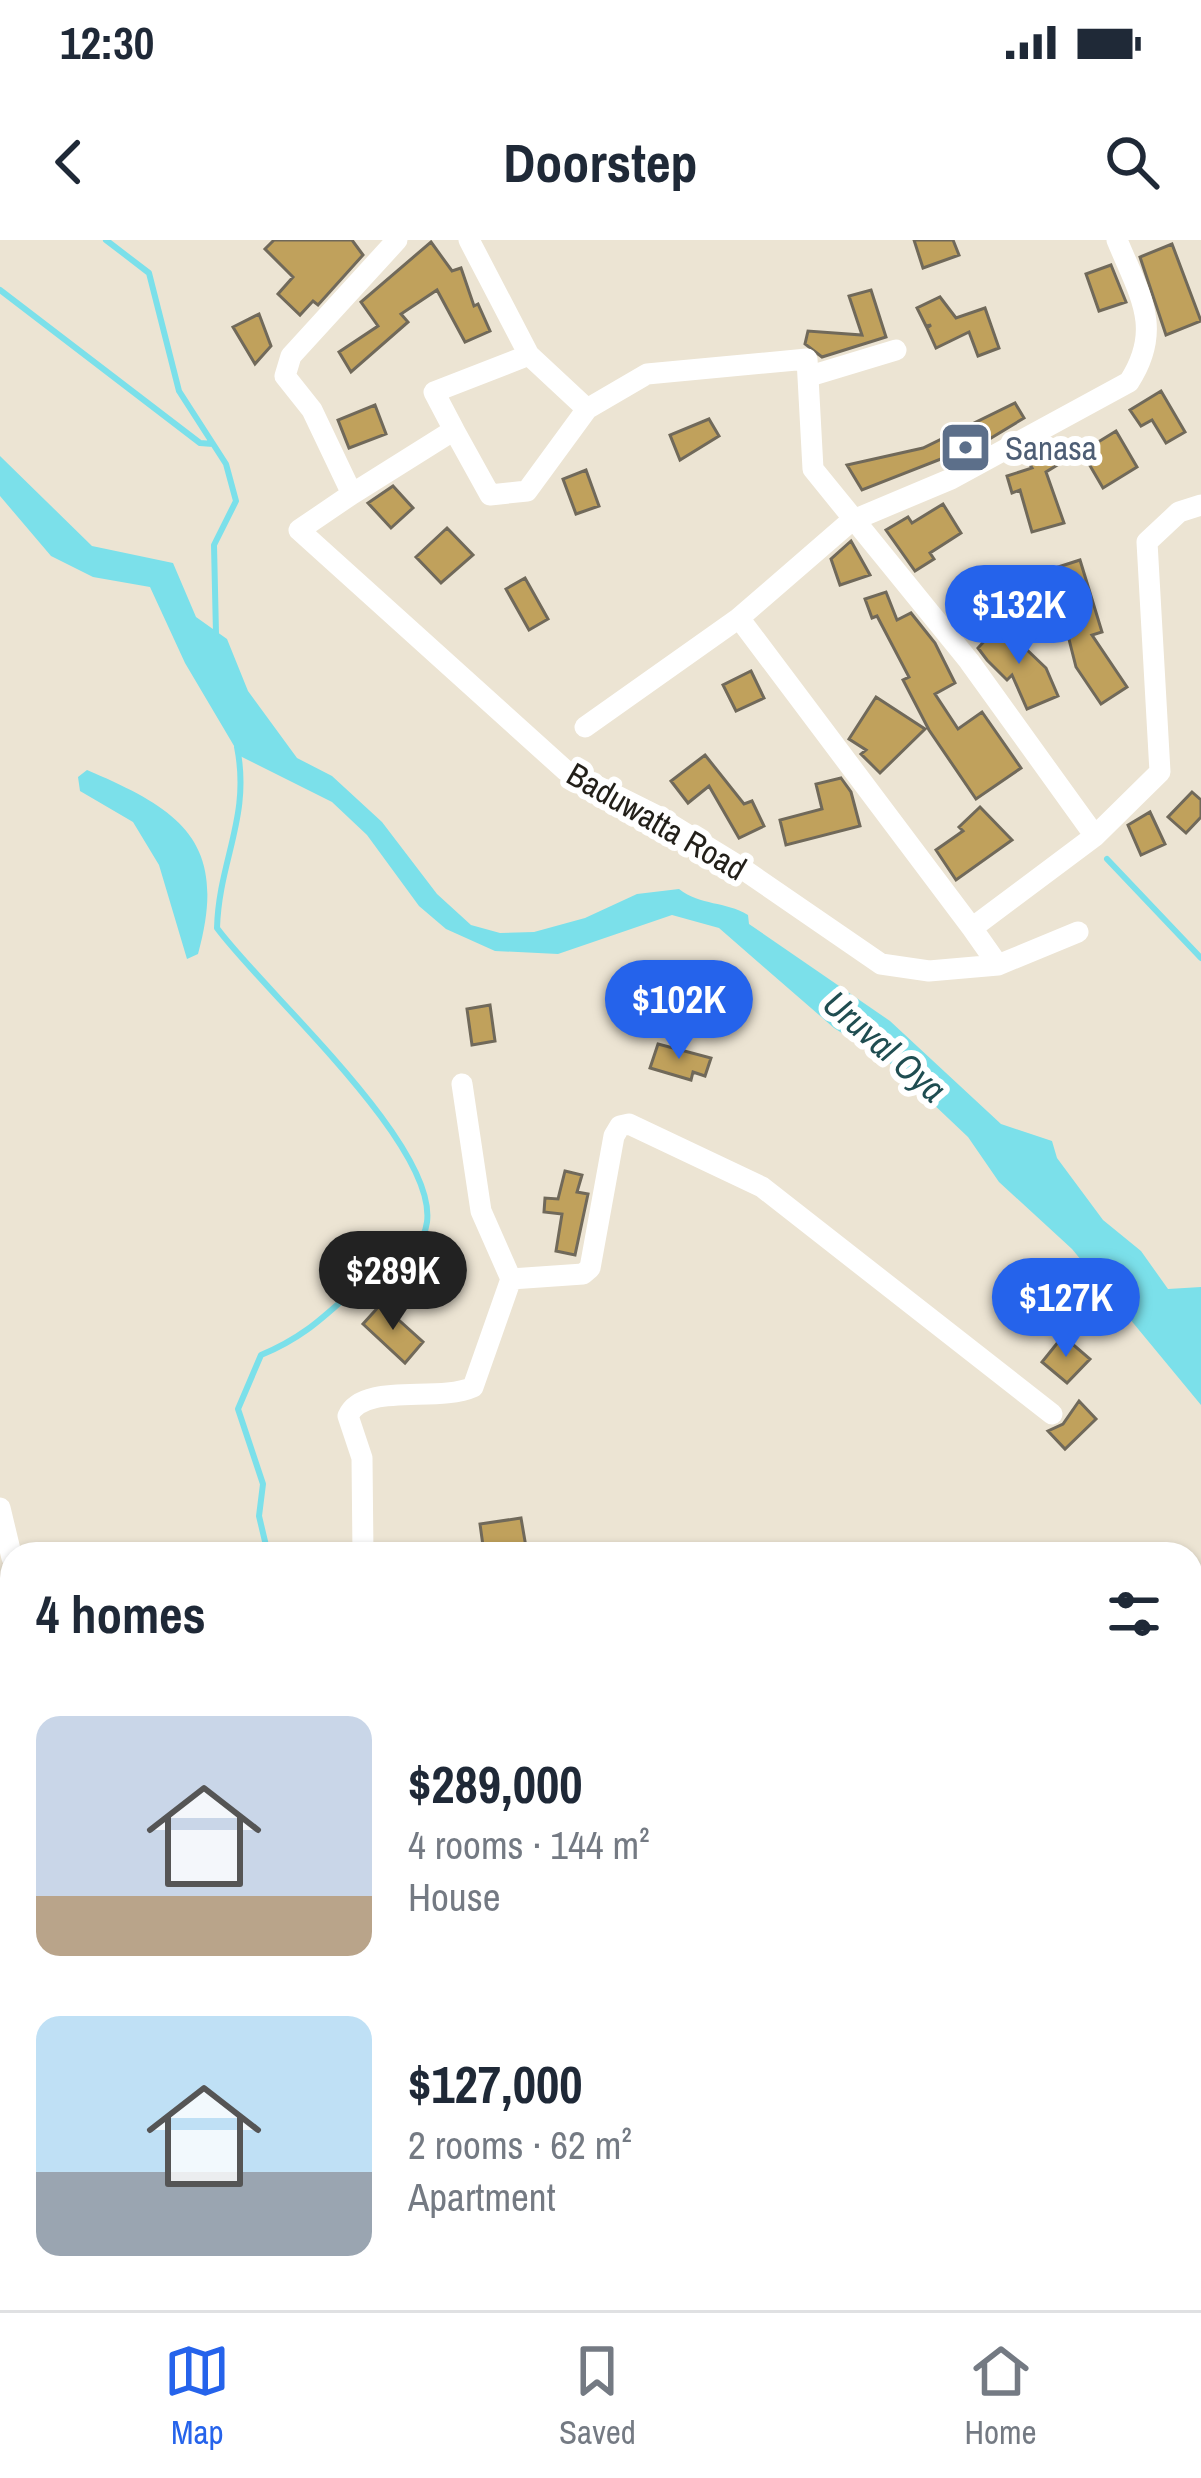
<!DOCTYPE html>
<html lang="en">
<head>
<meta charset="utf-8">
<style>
	:root { --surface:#fff; --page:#f6f6f7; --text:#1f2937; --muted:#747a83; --line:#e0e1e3; --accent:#2563eb }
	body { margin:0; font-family:"Archivo Narrow",sans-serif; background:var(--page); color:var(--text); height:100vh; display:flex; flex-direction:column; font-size:45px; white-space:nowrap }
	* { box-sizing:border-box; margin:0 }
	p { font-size:39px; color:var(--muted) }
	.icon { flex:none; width:66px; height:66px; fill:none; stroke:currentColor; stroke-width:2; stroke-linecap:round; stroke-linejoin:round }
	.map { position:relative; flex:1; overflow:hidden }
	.drawer { position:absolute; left:0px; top:1302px; width:1203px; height:768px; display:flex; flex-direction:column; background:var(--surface); border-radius:36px 36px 0 0; box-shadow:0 3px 9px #0004 }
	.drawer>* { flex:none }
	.price { position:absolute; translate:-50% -102px; padding:0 27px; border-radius:42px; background:var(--accent); color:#fff; font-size:39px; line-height:78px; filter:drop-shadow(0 3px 6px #0008) }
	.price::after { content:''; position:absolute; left:50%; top:72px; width:36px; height:27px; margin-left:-18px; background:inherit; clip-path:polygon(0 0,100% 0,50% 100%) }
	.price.current { background:#222; color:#fff }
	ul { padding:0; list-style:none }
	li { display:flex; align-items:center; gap:36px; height:300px; padding:0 36px }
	li span { display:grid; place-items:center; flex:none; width:336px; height:240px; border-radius:24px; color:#555 }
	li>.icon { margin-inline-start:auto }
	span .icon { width:144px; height:144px; fill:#fffc; stroke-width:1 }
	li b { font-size:51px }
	h2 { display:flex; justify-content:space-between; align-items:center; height:144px; padding:0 36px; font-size:51px }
	.status { display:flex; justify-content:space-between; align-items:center; height:84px; padding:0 60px; background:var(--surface); direction:ltr }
	.status svg { height:33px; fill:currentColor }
	header { display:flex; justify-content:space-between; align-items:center; height:156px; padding:0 36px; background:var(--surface); font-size:54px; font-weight:700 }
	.tab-bar { display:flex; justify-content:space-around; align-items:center; height:168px; border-top:3px solid var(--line); background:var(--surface); font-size:33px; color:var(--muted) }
	.tab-bar a { display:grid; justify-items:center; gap:6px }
	.tab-bar .current { color:var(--accent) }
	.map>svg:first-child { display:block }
	.water { fill:#7be0ea }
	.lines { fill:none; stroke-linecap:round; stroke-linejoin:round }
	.stream { stroke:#7be0ea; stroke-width:6 }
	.building { fill:#c0a15c; stroke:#70695a; stroke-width:3 }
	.minor { stroke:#fff; stroke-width:21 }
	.labels { text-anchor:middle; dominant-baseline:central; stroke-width:12; stroke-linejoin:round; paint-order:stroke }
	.service-label { font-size:33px; fill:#4e5e75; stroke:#fff; text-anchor:start }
	.street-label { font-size:33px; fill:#221f19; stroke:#fff }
	.water-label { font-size:36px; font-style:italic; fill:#1f4d51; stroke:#fff }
</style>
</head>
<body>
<div class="status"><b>12:30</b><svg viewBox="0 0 49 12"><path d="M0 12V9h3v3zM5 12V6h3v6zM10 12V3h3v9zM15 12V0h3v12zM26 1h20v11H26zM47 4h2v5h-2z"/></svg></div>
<header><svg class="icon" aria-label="back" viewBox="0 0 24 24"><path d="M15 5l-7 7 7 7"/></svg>Doorstep<svg class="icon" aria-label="search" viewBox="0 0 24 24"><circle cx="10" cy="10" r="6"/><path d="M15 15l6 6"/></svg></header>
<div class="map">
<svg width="1201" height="2070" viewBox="0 0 1201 2070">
	<rect width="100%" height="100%" fill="#ece4d3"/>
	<path class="water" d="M0,216L92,306L173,323L196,377L227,399L248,451L297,518L332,536L382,582L437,654L471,685L500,693L534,692L585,678L637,654L679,649C701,666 725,661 748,675L749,684L890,781L1001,884L1052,901L1057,918L1103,980L1141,1011L1168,1049L1201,1047V1165L1072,1009L999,942L968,897L891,824L834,788L719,688L672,675L558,714L495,711L446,689L419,666L367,595L332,562L240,516L185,423L150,347L93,337L51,316L0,256Z
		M87,530C181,570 229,602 198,714L187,719L159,625L133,582L80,551L78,537Z"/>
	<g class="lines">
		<path class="stream" d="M106,0L149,33L179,151L226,224L236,261L214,305L216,394
			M0,50L200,203L213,204
			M237,507C251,577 219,620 217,688C263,751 437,904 427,982C422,1019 386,1022 363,1042C326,1074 307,1096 261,1115L238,1169L263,1244L259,1276L268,1314
			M1107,619L1201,718
			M1191,1885L1201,1887
			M0,2025L12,2017
			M665,2058L686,2070
			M329,2070L339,2058"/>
	</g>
	<path class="building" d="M274,0H352L363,15L318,65L313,61L300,75L278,54L293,37L265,9Z
		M914,0H953L959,15L923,28Z
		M431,2L452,31L461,28L474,66L478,64L490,91L465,102L437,50L401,74L408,82L351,132L339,112L378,86L361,62Z
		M1172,4L1201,81L1166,95L1140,17Z
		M1111,25L1126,62L1099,71L1086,34Z
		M871,50L886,97L822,117L805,104L808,91L862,95L849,56Z
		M940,57L956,78L985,68L999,108L978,116L969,92L936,108L927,88L931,85L926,86L917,68Z
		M259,74L271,106L255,124L233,87Z
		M1161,151L1185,192L1166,203L1152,180L1141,186L1130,170Z
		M1015,163L1024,178L953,221L951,215L862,250L847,225L923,208Z
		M375,165L386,194L349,208L338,180Z
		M709,179L719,196L680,220L670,195Z
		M1116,191L1137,227L1103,248L1082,212Z
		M1063,203L1072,216L1046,232L1064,283L1032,292L1020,250L1012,253L1007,236L1032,228L1027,220Z
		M586,230L599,266L576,274L563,239Z
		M393,246L413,268L391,288L368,263Z
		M943,264L961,293L930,313L934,319L915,331L886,290L908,277L912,283Z
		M447,288L473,315L441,343L416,317Z
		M851,301L870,335L840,345L831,319Z
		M1080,320L1102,392L1092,395L1127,447L1101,464L1076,427L1059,360L1036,367L1021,339Z
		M525,338L548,379L529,390L506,349Z
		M886,352L897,380L911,373L935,403L955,443L935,454L958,489L982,472L1021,528L976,559L929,490L903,440L909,437L877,376L872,378L865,359Z
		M1000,384L1046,428L1058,456L1027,469L1012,435L1007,440L987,420L978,408Z
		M751,431L764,458L736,471L723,445Z
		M876,457L925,489L880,533L861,514L866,510L849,499Z
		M705,515L744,564L752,561L764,586L739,598L709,546L688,563L671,541Z
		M841,538L851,552L860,586L786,605L780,580L822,569L816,544Z
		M1192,552L1201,560V577L1186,593L1168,577Z
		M980,567L1012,600L956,640L936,610L963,591L959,587Z
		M1150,572L1165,604L1141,615L1128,585Z
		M490,765L495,801L472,805L467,769Z
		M658,804L711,818L705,836L693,832L691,840L650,828Z
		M565,931L582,935L577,952L588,954L575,1015L556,1011L562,974L544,972L545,958L558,959Z
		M381,1064L423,1102L405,1123L363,1084Z
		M1063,1096L1090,1119L1067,1143L1042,1122Z
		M1079,1161L1096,1179L1065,1209L1048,1191L1063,1184Z
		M521,1278L526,1307L484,1313L480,1284Z"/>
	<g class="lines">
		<path class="minor" d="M397,0L291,116L285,136L312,170L352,254L454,190L490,255L527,251L587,169
			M469,0L529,115L587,169L647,134L807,119L813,229L969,421L1095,596
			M810,136L896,110
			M454,190L434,152L529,115
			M352,254L299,290L565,530L657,576L737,625L881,724L929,731L998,725L1078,692
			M739,378L851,281L951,239L1129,142C1164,88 1139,54 1117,0
			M585,487L739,378L972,688
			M998,725L972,688L1095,596L1160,532L1147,302L1179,272L1201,265
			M511,1039L583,1034L590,1028L614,896L620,886L629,884L762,947L1052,1174
			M0,1268L12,1318
			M363,1314L362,1218L348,1176C363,1142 438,1163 473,1147L511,1039L481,971L462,844
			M0,1473L12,1491
			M0,1685L12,1680
			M186,2058L190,2070
			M419,2058L424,2070"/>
	</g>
	<defs>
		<symbol id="bank-square" viewBox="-11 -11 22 22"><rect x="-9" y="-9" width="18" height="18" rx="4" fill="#5c6f8a" stroke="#fff"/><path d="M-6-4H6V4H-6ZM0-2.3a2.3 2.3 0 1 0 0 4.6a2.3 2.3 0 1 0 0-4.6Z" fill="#fff"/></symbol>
	</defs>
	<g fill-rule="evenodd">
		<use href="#bank-square" x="936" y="178" width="59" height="59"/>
	</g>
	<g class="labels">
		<g class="service-label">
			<text x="1005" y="208">Sanasa</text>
		</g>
		<g class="street-label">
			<text transform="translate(657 581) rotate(30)">Baduwatta Road</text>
		</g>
		<g class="water-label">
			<text transform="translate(885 806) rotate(41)">Uruval Oya</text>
		</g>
	</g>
</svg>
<b class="price" style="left:1019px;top:427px">$132K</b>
<b class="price" style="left:679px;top:822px">$102K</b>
<b class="price current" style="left:393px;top:1093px">$289K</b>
<b class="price" style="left:1066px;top:1120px">$127K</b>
<section class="drawer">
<h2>4 homes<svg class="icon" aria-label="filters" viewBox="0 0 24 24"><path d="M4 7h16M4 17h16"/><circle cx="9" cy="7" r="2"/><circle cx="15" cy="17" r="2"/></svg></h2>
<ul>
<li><span style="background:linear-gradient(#c9d6e8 75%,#b9a48a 0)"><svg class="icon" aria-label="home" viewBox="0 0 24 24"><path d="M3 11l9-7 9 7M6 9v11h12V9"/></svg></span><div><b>$289,000</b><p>4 rooms · 144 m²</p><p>House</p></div></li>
<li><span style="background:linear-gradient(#bfe0f5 65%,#9aa5b1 0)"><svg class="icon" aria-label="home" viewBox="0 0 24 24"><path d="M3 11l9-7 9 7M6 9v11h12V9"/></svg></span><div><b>$127,000</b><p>2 rooms · 62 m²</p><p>Apartment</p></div></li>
</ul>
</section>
</div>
<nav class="tab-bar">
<a class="current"><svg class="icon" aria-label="map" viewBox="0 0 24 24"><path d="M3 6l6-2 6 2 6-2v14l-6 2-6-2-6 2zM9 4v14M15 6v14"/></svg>Map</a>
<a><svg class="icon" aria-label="saved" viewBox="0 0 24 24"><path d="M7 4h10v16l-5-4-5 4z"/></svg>Saved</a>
<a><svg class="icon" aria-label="home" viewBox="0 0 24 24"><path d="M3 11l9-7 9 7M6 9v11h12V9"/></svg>Home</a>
</nav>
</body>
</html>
